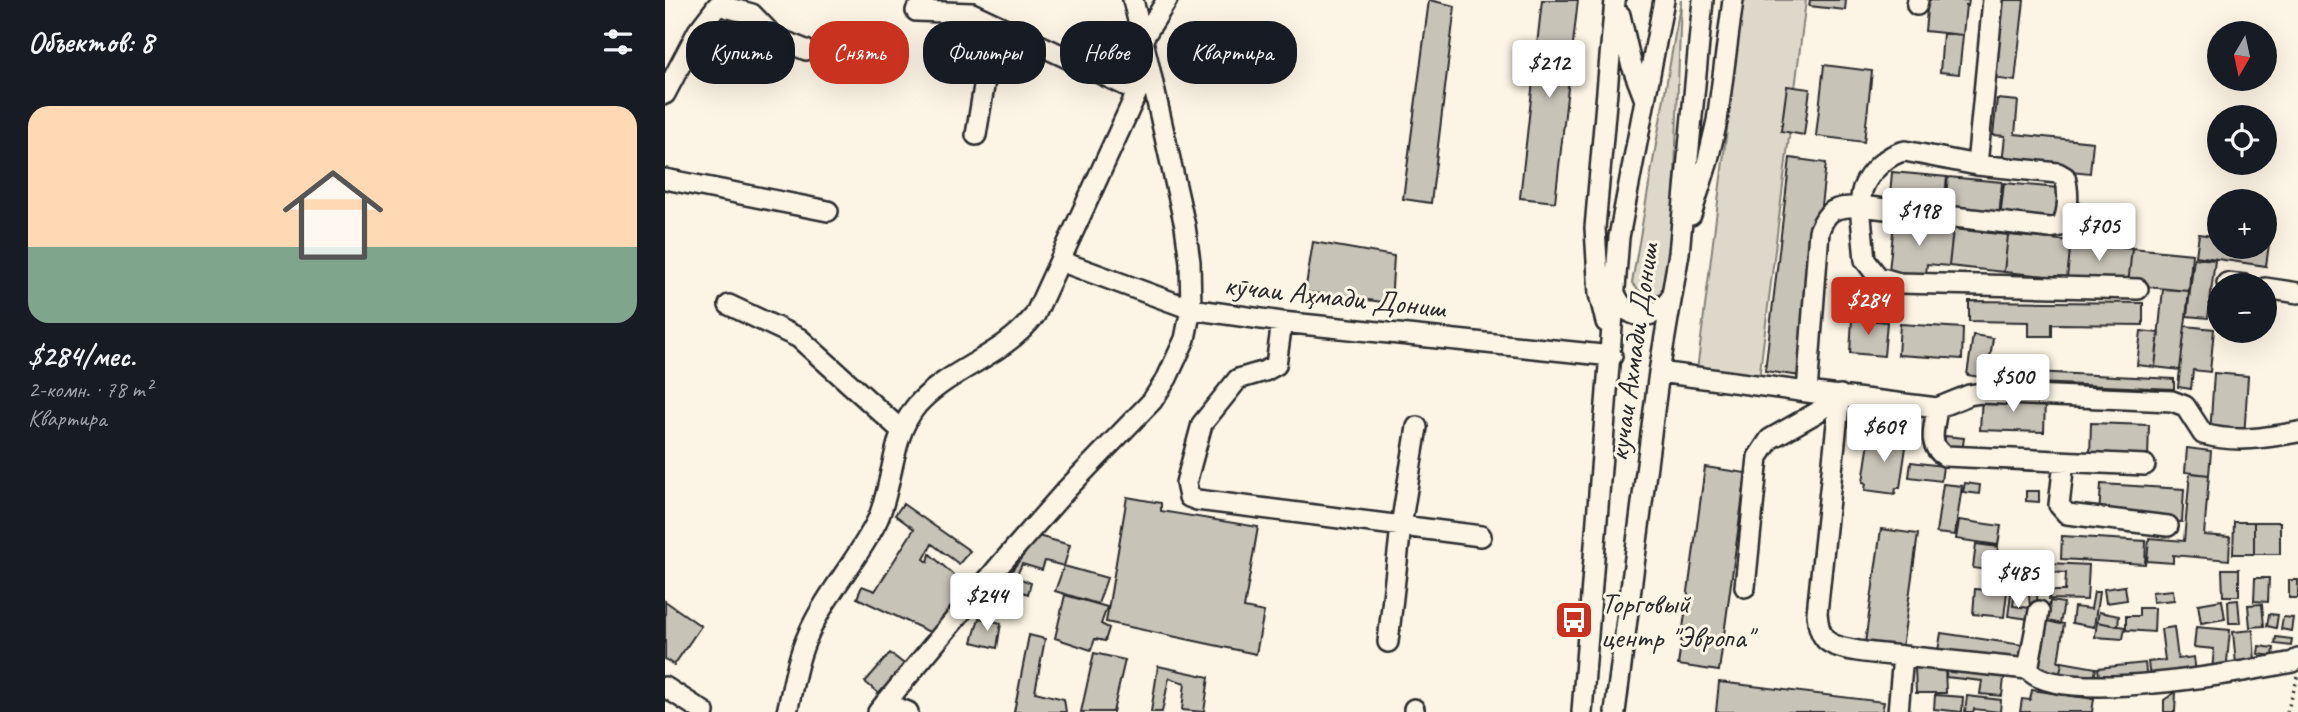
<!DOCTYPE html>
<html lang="ru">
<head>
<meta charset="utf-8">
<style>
	:root { --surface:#171b24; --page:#242831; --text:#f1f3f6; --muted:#9ea1a6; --line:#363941; --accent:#c8321e }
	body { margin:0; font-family:Caveat,sans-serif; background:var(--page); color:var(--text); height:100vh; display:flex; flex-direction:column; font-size:26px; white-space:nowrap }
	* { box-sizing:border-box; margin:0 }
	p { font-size:23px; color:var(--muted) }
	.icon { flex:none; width:38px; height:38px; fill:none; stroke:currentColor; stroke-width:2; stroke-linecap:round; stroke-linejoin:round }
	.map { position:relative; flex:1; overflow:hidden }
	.sheet { display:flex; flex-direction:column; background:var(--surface); width:665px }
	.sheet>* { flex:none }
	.hud { position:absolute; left:21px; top:21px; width:665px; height:63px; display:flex; gap:14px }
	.needle { width:46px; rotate:189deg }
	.buttons { position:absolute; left:1542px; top:21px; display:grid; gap:14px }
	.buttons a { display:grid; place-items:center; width:70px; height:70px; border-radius:50%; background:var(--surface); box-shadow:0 7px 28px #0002; font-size:35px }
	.price { position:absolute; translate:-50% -60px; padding:0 16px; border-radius:7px; background:#fff; color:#222; font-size:23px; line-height:46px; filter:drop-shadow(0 2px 4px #0008) }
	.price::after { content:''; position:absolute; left:50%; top:42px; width:21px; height:16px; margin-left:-10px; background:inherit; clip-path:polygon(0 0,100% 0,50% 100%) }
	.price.active { background:var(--accent); color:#fff }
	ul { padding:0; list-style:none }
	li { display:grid; align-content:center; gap:14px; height:371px; padding:0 28px }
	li+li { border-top:2px solid var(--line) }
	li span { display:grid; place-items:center; height:217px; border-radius:21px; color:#555 }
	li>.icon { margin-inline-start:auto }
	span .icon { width:126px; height:126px; fill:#fffc; stroke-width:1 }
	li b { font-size:30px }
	h2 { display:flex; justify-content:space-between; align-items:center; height:84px; padding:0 28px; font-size:30px }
	.chip { padding:0 24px; border-radius:28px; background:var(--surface); box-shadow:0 7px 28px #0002; font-size:24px; line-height:63px }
	.chip.active { background:var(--accent); color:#fff }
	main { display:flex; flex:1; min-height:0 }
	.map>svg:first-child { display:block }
	.green { fill:#ded8ca; stroke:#84827a; stroke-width:2 }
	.building { fill:#c8c3b7; stroke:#2b2b2b; stroke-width:2 }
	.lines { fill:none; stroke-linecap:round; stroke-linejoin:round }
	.minor-casing { stroke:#2b2b2b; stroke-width:24 }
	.path { stroke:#2b2b2b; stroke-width:3.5; stroke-dasharray:2 5; stroke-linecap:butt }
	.minor { stroke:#fcf5e5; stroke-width:19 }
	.labels { text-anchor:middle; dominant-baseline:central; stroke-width:6; stroke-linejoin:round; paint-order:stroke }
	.street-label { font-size:30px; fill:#2b2b2b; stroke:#fcf5e5 }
	.poi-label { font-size:30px; fill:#2b2b2b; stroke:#fcf5e5; text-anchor:start }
</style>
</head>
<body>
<main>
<section class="sheet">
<h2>Объектов: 8<svg class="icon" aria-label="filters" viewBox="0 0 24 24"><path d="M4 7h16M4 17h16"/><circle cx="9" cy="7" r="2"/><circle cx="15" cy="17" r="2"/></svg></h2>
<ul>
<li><span style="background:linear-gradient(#ffd9b3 65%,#7fa58c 0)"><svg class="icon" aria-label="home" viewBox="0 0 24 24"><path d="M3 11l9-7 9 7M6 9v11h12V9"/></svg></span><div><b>$284/мес.</b><p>2-комн. · 78 m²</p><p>Квартира</p></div></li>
</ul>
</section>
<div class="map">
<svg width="1633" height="712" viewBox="0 0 1633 712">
	<rect width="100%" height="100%" fill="#fcf5e5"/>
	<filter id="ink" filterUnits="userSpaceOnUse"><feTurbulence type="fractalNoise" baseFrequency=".0143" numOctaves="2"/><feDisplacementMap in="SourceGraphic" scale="14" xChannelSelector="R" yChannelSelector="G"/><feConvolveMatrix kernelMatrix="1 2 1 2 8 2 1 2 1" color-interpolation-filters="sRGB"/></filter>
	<g filter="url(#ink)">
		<path class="green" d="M1016,0L1007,259L999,293C986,298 976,295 967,283Z
			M1078,0H1141L1094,379L1032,371Z"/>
		<path class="building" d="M764,0L790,6L766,203L738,199Z
			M877,0H913L890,202L855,198Z
			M1145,0H1181L1180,10L1144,6Z
			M1263,0H1304L1303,6L1301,5L1298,35L1260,31Z
			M1336,0H1359L1350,81L1327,78Z
			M1278,33L1298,35L1294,74L1275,72Z
			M1159,65L1207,71L1199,142L1151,136Z
			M1122,86L1145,89L1139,135L1116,131Z
			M1332,99L1353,101L1350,134L1428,142L1425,173L1337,164L1340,136L1328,135Z
			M1125,158L1161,163L1136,376L1100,371Z
			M1227,172L1282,177L1278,213L1224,208Z
			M1283,177L1337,182L1334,219L1279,214Z
			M1339,183L1393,188L1390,224L1335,219Z
			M1229,223L1288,229L1284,266L1262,264L1261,275L1224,271Z
			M1288,229L1343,235L1339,272L1284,266Z
			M1534,234L1554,237V247H1600V244H1604L1601,266L1531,256Z
			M1343,235L1406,241L1402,278L1339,272Z
			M1406,241L1467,248L1463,285L1402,278Z
			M648,242L729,256L726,303L640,292Z
			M1467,248L1527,254L1524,291L1463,285Z
			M1529,258L1550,260L1543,318L1522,316Z
			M1498,289L1524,291L1515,370L1490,367Z
			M1304,301L1478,303V325L1387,324V336H1364V322L1304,321Z
			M1187,319L1222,322L1219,356L1185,353Z
			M1235,324L1298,328L1297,359L1233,355Z
			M1520,326L1549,329L1545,372L1528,370L1526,389L1513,387Z
			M1476,331L1494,333L1490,367L1472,365Z
			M1308,335L1328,338L1322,378L1302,375Z
			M1326,370L1509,379V389L1326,381Z
			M1549,373L1583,376L1579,438L1545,435Z
			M1317,396L1380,399L1379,432L1315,430Z
			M1426,423L1484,425L1483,458L1425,456Z
			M1208,434L1238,439L1237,446L1241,447L1235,488H1231L1230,494L1200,490L1201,483L1198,482L1204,441L1207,442Z
			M1280,436L1299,438L1297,452L1279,449Z
			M1522,448L1546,451L1544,475L1520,472Z
			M1246,462L1278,466L1276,481L1244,477Z
			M1040,467L1081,473L1054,671L1013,665Z
			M1525,473L1544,475L1539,535L1565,537L1564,560L1508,555V563L1482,561L1484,538L1519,541Z
			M1300,483L1315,485L1314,494L1298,492Z
			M1278,484L1297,486L1290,535L1271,533Z
			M1436,484L1519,489L1517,522L1434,517Z
			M1361,491H1374V502L1361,501Z
			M462,497L496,503V511L593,527L579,608L599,612L591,654L441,622Z
			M238,504L305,551L294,564L267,544L259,559L263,562L265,554L307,591L271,635L192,598L197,586L210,591L249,529L230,515Z
			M1294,520L1336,526L1333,545L1291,539Z
			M1569,522H1589V554H1568Z
			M1589,522H1615V554H1589Z
			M1216,529L1253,534L1236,655L1199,650Z
			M373,536L405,545L399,566L380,561L377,570L357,564L351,577L366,583L363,594L340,586L348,569Z
			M1397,536L1481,541L1480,564L1396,559Z
			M1311,544L1333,547L1330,571L1308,568Z
			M1368,562L1370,579L1356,581L1353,564Z
			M1384,563L1424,565L1422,600L1384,599L1385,591H1400L1401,573L1383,572Z
			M399,566L442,578L433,604L390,591Z
			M1557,569H1574V596H1558Z
			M1590,578H1604L1603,602L1589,601Z
			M1624,580H1633V598H1624Z
			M1371,584L1373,606L1365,607L1363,585Z
			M1460,586L1462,600L1441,603L1439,589Z
			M1310,589L1342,592L1339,617L1308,614Z
			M1508,590L1509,600L1488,602L1487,592Z
			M1429,592H1434L1429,627L1407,623L1409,607L1426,609Z
			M1346,593H1350L1348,606L1365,608L1364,619L1343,616Z
			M400,595L442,607L436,624L444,628L440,641L430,639L426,650L390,638Z
			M1557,600L1560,619L1536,623L1533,604Z
			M1573,600L1575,623H1564L1563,601Z
			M0,601L36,626L9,665L0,659Z
			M1385,601L1399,603L1395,624L1382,621Z
			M1597,604L1599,626L1585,627L1583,605Z
			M1474,608H1490L1489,632L1461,630V616H1474Z
			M1434,612L1454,616L1453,626L1432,622Z
			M1604,614L1613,615L1611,628L1602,626Z
			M1618,617L1628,618L1626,631L1616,629Z
			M314,618L336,623L332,648L307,642Z
			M1382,621L1399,624L1393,662H1397L1394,679L1373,676Z
			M1432,622L1460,627L1458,639L1430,637Z
			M1509,627L1513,659L1529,657L1531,673L1485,679L1483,662L1500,660L1496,629Z
			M1531,627L1565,630L1561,672L1547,671L1549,649L1529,647Z
			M1588,630L1590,663L1571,664L1568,632Z
			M1276,633L1365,646L1362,664L1273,651Z
			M364,635L380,639L370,692L399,699L401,712H349Z
			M1611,637L1627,639L1626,646L1610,644Z
			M1594,646L1609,648L1608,656L1593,654Z
			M225,653L243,667L218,697L200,682Z
			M429,653L460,660L448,712H416Z
			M1282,662L1340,669L1337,696L1315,694L1317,681L1281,677Z
			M1397,662L1431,668L1428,685L1394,679Z
			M1480,663L1482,680L1435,685L1433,668Z
			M493,666L544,677L539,712L517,710L520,683L504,678L497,712H486Z
			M1250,666H1280L1281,693H1251Z
			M1054,682L1219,702L1217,712H1051Z
			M1367,690L1429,699L1427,712H1355L1357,699L1365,700Z
			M1511,692L1510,712H1499V700Z
			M1270,695L1298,697L1297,712L1269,709Z
			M1302,696L1336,700L1335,712L1309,709L1308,712H1300Z"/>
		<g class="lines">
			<defs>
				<path id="minor" d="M1252,5L1253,0
					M251,11L307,13L472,91
					M955,15L966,63L980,100
					M477,40L502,0
					M0,94L33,31L53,5L87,14L109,37L141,50
					M311,135L321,74L334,27
					M1312,165L1393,173L1400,177C1404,191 1404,214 1396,226L1385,228L1195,206L1200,260L1213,277L1234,283L1473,289
					M0,179L163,211
					M1026,215L1042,164L1052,121L1068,0
					M395,261L526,309L617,322L947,356
					M1562,283L1580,285
					M1600,288L1633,293
					M949,291C961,321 987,324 1006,298
					M64,305L134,338L237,431
					M617,322L611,365L600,371L573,379L537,424L521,483L524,497L532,500L816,536
					M941,322L934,294L930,228L950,0
					M994,372L1142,392L1154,231C1163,207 1171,208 1195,206C1196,200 1196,193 1198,188C1204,172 1223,154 1240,151L1312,165L1328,0
					M1142,392L1272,408L1304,395L1316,393L1507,401L1520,406L1538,434C1570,443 1601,438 1633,432
					M1175,395L1152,613C1153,623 1154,632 1161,640C1173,652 1220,654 1238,656
					M1272,408C1270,427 1261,445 1280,456L1480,465
					M1399,462L1394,505L1402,514L1503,526
					M1080,587L1093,457L1105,439L1151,413L1175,395
					M1374,611L1363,669C1391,707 1582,671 1628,662L1633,659
					M723,642L736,526L752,427
					M0,687L39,712
					M220,703L243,712
					M122,712C128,686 132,659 143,635C161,594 192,561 212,521C229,485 225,437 252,405C285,368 338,357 370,315L484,66L468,0
					M213,712L335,565L402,489L487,401L502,378L520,339L526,309L525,262L520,226L484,66
					M749,712V709
					M917,712L954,237L999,0
					M950,712L994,372L1014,253L1038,0
					M1233,712L1238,656L1363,669"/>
			</defs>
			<use href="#minor" class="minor-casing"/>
			<path class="path" d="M1622,712L1633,677"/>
			<use href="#minor" class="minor"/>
		</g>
	</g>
	<defs>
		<symbol id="bus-square" viewBox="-11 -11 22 22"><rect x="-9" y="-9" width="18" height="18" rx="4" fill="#c8321e" stroke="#fcf5e5"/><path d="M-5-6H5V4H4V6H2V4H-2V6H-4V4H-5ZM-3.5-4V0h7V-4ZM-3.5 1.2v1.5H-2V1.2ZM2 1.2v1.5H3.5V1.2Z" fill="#fff"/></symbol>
	</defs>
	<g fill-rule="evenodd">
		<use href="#bus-square" x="887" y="598" width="44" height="44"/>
	</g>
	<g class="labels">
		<g class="street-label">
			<text transform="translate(670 296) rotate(6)">кӯчаи Аҳмади Дониш</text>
			<text transform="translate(968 352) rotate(-82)">кучаи Ахмади Дониш</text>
		</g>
		<g class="poi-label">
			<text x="936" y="603">Торговый<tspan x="936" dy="34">центр "Эвропа"</tspan></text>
		</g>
	</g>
</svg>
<div class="buttons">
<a><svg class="needle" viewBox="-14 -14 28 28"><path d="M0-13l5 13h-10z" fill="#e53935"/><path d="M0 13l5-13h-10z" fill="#9ea1a6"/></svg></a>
<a><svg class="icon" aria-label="locate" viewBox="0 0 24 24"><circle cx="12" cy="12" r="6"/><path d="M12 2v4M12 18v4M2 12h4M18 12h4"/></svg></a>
<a>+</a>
<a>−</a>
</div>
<b class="price" style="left:884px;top:100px">$212</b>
<b class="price" style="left:1254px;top:248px">$198</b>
<b class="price" style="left:1434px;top:263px">$705</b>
<b class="price active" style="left:1203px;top:337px">$284</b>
<b class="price" style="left:1348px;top:414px">$500</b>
<b class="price" style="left:1219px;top:464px">$609</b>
<b class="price" style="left:1353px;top:610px">$485</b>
<b class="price" style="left:322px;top:633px">$244</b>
<div class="hud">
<a class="chip">Купить</a>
<a class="chip active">Снять</a>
<a class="chip">Фильтры</a>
<a class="chip">Новое</a>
<a class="chip">Квартира</a>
</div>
</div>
</main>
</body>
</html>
